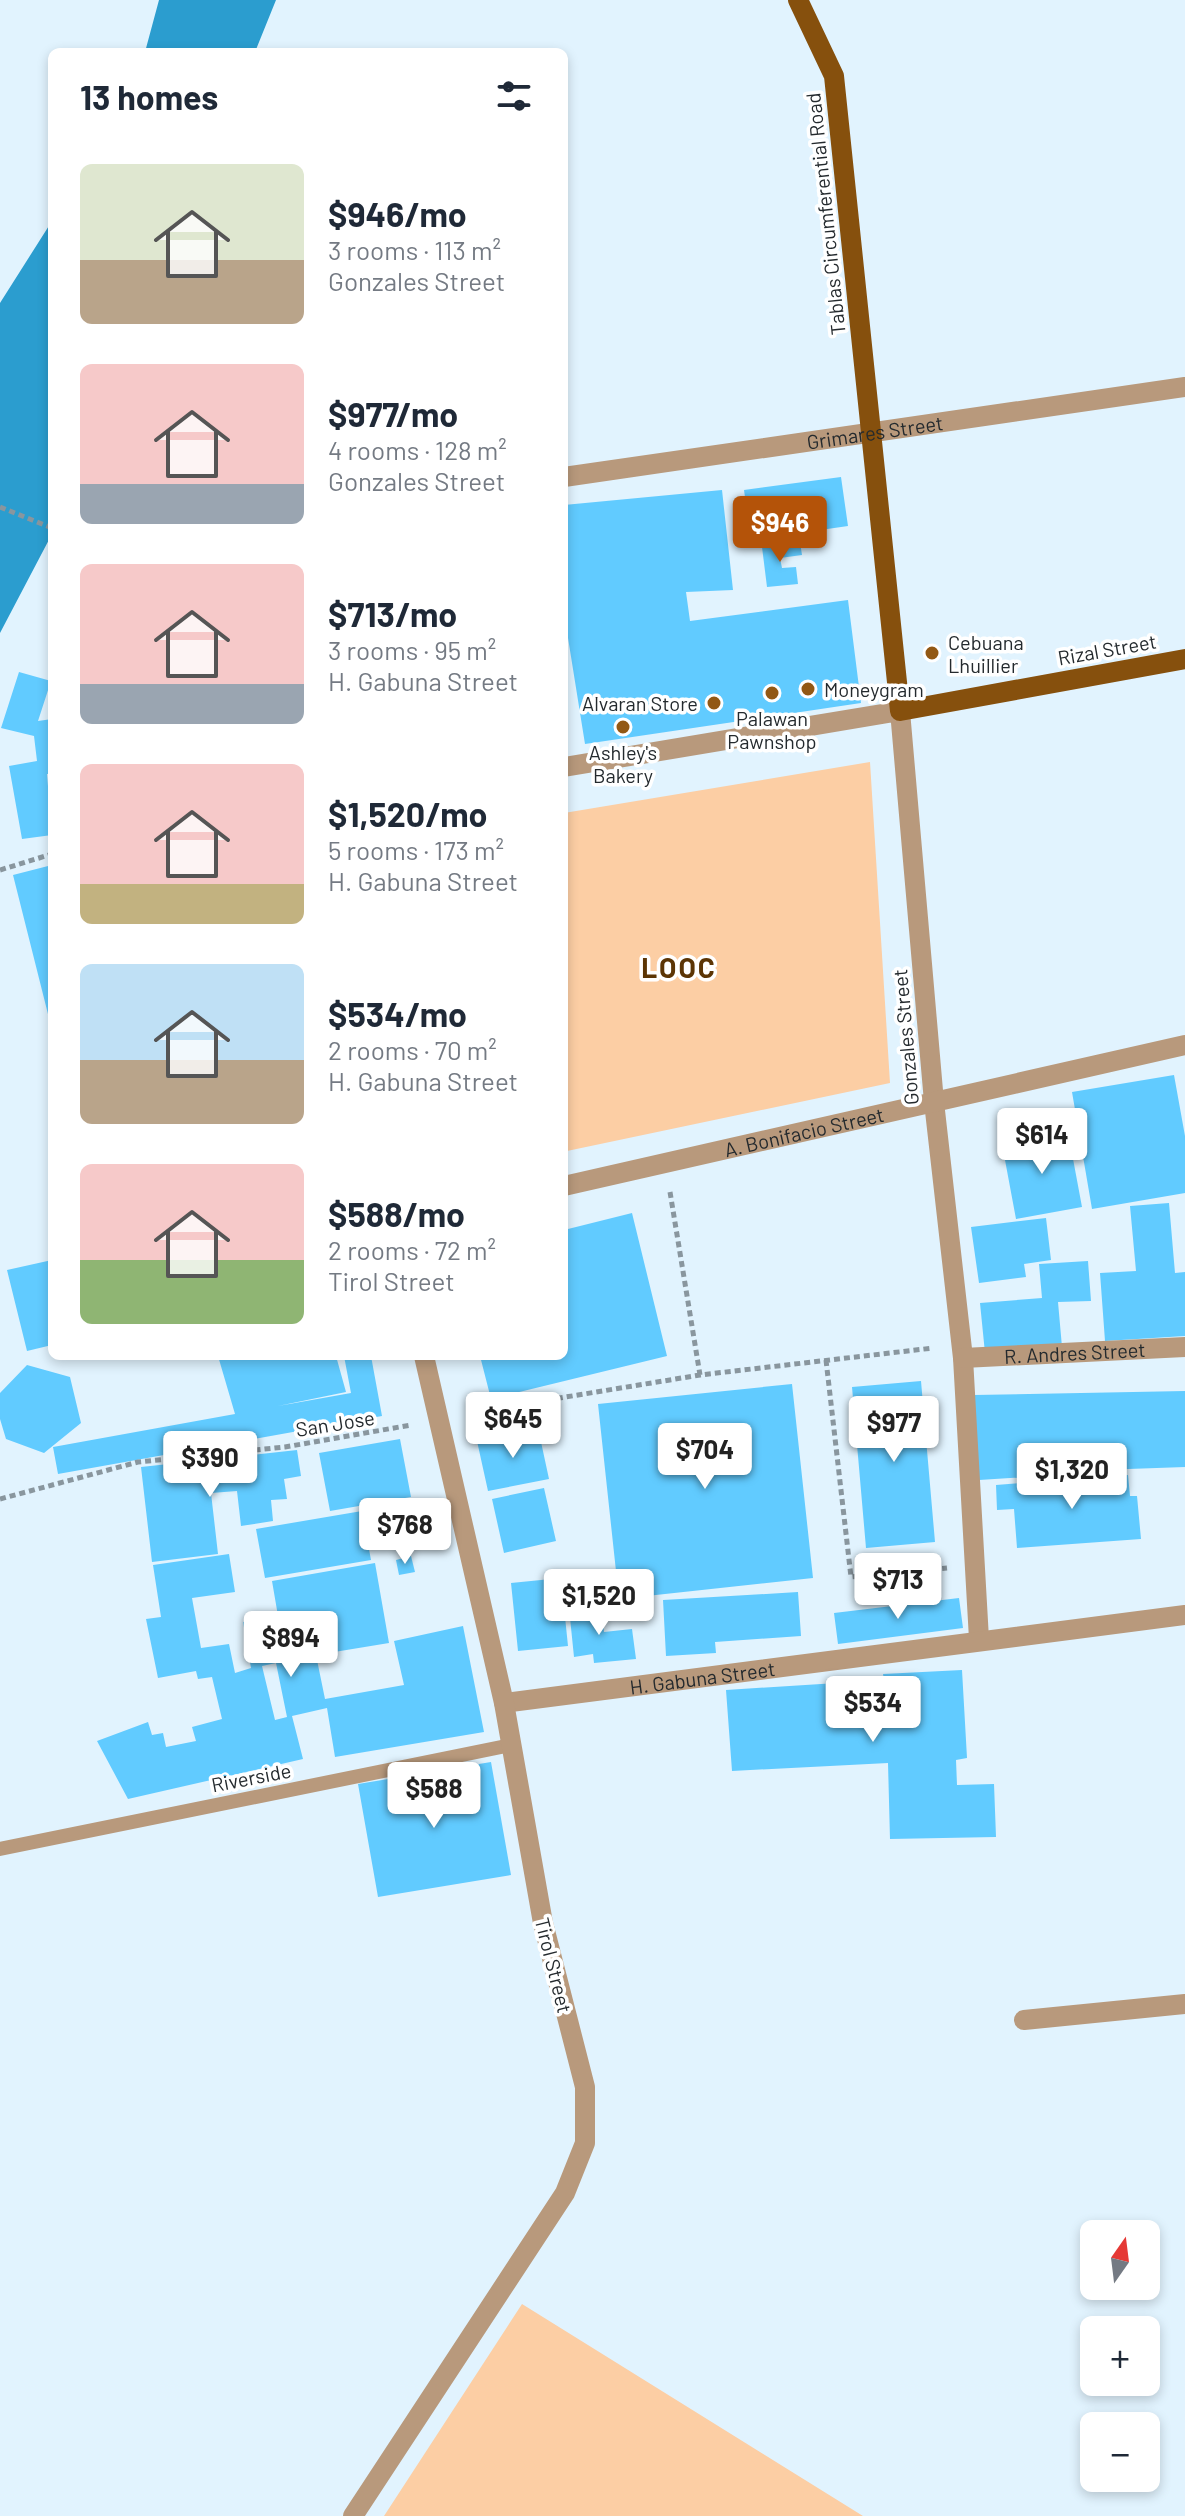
<!DOCTYPE html>
<html lang="en">
<head>
<meta charset="utf-8">
<style>
	:root { --surface:#fff; --page:#f2f2f3; --text:#1f2937; --muted:#747a83; --accent:#b45309 }
	body { margin:0; font-family:Barlow,sans-serif; background:var(--page); color:var(--text); height:100vh; display:flex; flex-direction:column; font-size:30px; white-space:nowrap }
	* { box-sizing:border-box; margin:0 }
	p { font-size:26px; color:var(--muted) }
	.icon { flex:none; width:44px; height:44px; fill:none; stroke:currentColor; stroke-width:2; stroke-linecap:round; stroke-linejoin:round }
	.map { position:relative; flex:1; overflow:hidden }
	.panel { position:absolute; left:48px; top:48px; width:520px; height:1312px; display:flex; flex-direction:column; background:var(--surface); border-radius:12px; box-shadow:0 4px 12px #0003 }
	.panel>* { flex:none }
	.needle { width:52px; rotate:14deg }
	.fabs { position:absolute; left:1080px; top:2220px; display:grid; gap:16px }
	.fabs a { display:grid; place-items:center; width:80px; height:80px; border-radius:12px; background:var(--surface); box-shadow:0 4px 12px #0003; font-size:40px }
	.price { position:absolute; translate:-50% -68px; padding:0 18px; border-radius:8px; background:#fff; color:#222; font-size:26px; line-height:52px; filter:drop-shadow(0 2px 4px #0008) }
	.price::after { content:''; position:absolute; left:50%; top:48px; width:24px; height:18px; margin-left:-12px; background:inherit; clip-path:polygon(0 0,100% 0,50% 100%) }
	.price.current { background:var(--accent); color:#fff }
	ul { padding:0; list-style:none }
	li { display:flex; align-items:center; gap:24px; height:200px; padding:0 32px }
	li span { display:grid; place-items:center; flex:none; width:224px; height:160px; border-radius:12px; color:#555 }
	li>.icon { margin-inline-start:auto }
	span .icon { width:96px; height:96px; fill:#fffc; stroke-width:1 }
	li b { font-size:34px }
	h2 { display:flex; justify-content:space-between; align-items:center; height:96px; padding:0 32px; font-size:34px }
	.map>svg:first-child { display:block }
	.green { fill:#fccea4 }
	.water { fill:#2b9dcf }
	.building { fill:#61cbff; fill-rule:evenodd }
	.lines { fill:none; stroke-linecap:round; stroke-linejoin:round }
	.path { stroke:#89969e; stroke-width:5; stroke-dasharray:6 4; stroke-linecap:butt }
	.lane { stroke:#b8997c; stroke-width:14 }
	.street { stroke:#b8997c; stroke-width:20 }
	.primary { stroke:#86500d; stroke-width:20 }
	.poi-dot { fill:#925814; stroke:#fff; stroke-width:3 }
	.labels { text-anchor:middle; dominant-baseline:central; stroke-width:7; stroke-linejoin:round; paint-order:stroke }
	.street-label { font-size:20px; fill:#242a2e; stroke:#fff }
	.poi-label { font-size:20px; fill:#242a2e; stroke:#fff; text-anchor:start }
	.district-label { font-size:28px; font-weight:bold; letter-spacing:2px; fill:#5c3505; stroke:#fff }
</style>
</head>
<body>
<div class="map">
<svg width="1185" height="2516" viewBox="0 0 1185 2516">
	<rect width="100%" height="100%" fill="#e1f3fe"/>
	<path class="green" d="M870,762L890,1083L567,1151L564,1136V813Z
		M522,2304L863,2516H384Z"/>
	<path class="water" d="M159,0H276L255,52H145Z
		M52,221V534L0,633V303Z"/>
	<path class="building" d="M841,477L848,526L751,540L744,490Z
		M722,490L733,590L686,592L690,621L848,600L861,703L585,744L564,613V505Z
		M800,542L802,555L780,558L782,568L796,567L798,584L767,587L762,547Z
		M19,672L51,681L38,721L52,719V774H47L52,835L22,839L9,766L37,761L34,736L1,728Z
		M52,865V1026H51L13,875Z
		M1174,1075L1185,1136V1193L1092,1209L1072,1092Z
		M1068,1132L1082,1207L1016,1219L1002,1144Z
		M1169,1203L1175,1273L1185,1272V1336L1105,1341L1100,1273L1136,1271L1130,1206Z
		M632,1213L667,1356L491,1399L480,1356H564V1230Z
		M1046,1218L1051,1260L1024,1264L1026,1277L979,1283L971,1227Z
		M52,1260V1345L27,1351L7,1270Z
		M1088,1261L1091,1301L1058,1302L1062,1347L985,1353L980,1303L1042,1298L1039,1264Z
		M218,1356H336L346,1392L278,1406L351,1393L344,1356H371L382,1416L58,1474L53,1447L235,1414Z
		M27,1365L70,1377L81,1423L44,1453L6,1439L0,1419V1393Z
		M921,1381L935,1542L866,1548L852,1387Z
		M792,1384L813,1578L619,1599L598,1404Z
		M1185,1391V1467L1043,1472V1476L979,1480L974,1395Z
		M538,1428L549,1479L488,1491L477,1441Z
		M400,1439L411,1497L330,1511L319,1453Z
		M297,1450L301,1476L284,1479L287,1499L271,1500L273,1521L241,1526L237,1491L211,1493L218,1554L152,1562L141,1467Z
		M1128,1475L1130,1496H1137L1141,1539L1017,1548L1014,1509L997,1510L996,1485Z
		M544,1488L556,1541L504,1553L492,1499Z
		M362,1511L371,1560L265,1578L256,1529Z
		M229,1554L235,1592L192,1598L201,1648L229,1644L235,1673L251,1668L243,1622L278,1616L272,1581L375,1563L389,1643L316,1655L325,1699L404,1685L394,1641L463,1626L484,1732L335,1757L327,1708L292,1716L303,1759L128,1799L97,1741L148,1722L152,1735L163,1733L166,1747L196,1741L192,1727L222,1719L212,1677L198,1679L196,1671L158,1678L146,1619L161,1617L153,1565ZM276,1663L287,1717L275,1720L262,1666Z
		M411,1556L415,1572L399,1575L396,1560Z
		M561,1578L568,1646L518,1651L511,1583Z
		M798,1592L801,1636L715,1642L716,1653L666,1656L663,1600Z
		M959,1598L963,1628L838,1644L834,1613Z
		M601,1605L604,1632L632,1629L636,1659L594,1663L593,1654L574,1657L569,1608Z
		M962,1670L967,1758L956,1760L957,1785L994,1784L996,1837L890,1839L888,1763L732,1771L726,1690L884,1680L883,1674Z
		M491,1762L511,1875L378,1897L358,1784Z"/>
	<g class="lines">
		<path class="path" d="M0,507L52,528
			M0,870L52,854
			M670,1192L700,1375
			M826,1360L851,1577L947,1568
			M468,1413L700,1375L933,1348
			M0,1499L138,1462L285,1447L411,1425"/>
		<path class="lane" d="M0,1849L511,1745"/>
		<g class="street">
			<path id="s1" d="M564,477L1185,387"/>
			<path d="M564,767L900,711L934,1102L963,1358L979,1639"/>
			<path id="s2" d="M564,1186L1185,1045"/>
			<path id="s3" d="M963,1358L1185,1347"/>
			<path id="s4" d="M504,1703L1185,1615"/>
			<path d="M1024,2020L1185,2004"/>
			<path d="M353,2516L565,2193L585,2143V2087L543,1923L504,1703L424,1356"/>
		</g>
		<path class="primary" d="M798,0L834,76L900,711L1185,659"/>
	</g>
	<g class="poi-dot">
		<circle cx="932" cy="653" r="8"/>
		<circle cx="808" cy="689" r="8"/>
		<circle cx="772" cy="693" r="8"/>
		<circle cx="714" cy="703" r="8"/>
		<circle cx="623" cy="727" r="8"/>
	</g>
	<g class="labels">
		<g class="street-label">
			<text transform="translate(825 214) rotate(-96)">Tablas Circumferential Road</text>
			<text stroke="none"><textPath href="#s1" startOffset="314">Grimares Street</textPath></text>
			<text transform="translate(1107 649) rotate(-10)">Rizal Street</text>
			<text transform="translate(905 1037) rotate(-95)">Gonzales Street</text>
			<text stroke="none"><textPath href="#s2" startOffset="246">A. Bonifacio Street</textPath></text>
			<text stroke="none"><textPath href="#s3" startOffset="112">R. Andres Street</textPath></text>
			<text transform="translate(335 1423) rotate(-9)">San Jose</text>
			<text stroke="none"><textPath href="#s4" startOffset="200">H. Gabuna Street</textPath></text>
			<text transform="translate(251 1777) rotate(-11)">Riverside</text>
			<text transform="translate(554 1965) rotate(76)">Tirol Street</text>
		</g>
		<g class="poi-label">
			<text x="948" y="642">Cebuana<tspan x="948" dy="23">Lhuillier</tspan></text>
			<text x="824" y="689">Moneygram</text>
			<text x="698" y="703" text-anchor="end">Alvaran Store</text>
			<text x="772" y="718" text-anchor="middle">Palawan<tspan x="772" dy="23">Pawnshop</tspan></text>
			<text x="623" y="752" text-anchor="middle">Ashley's<tspan x="623" dy="23">Bakery</tspan></text>
		</g>
		<g class="district-label">
			<text x="679" y="967">LOOC</text>
		</g>
	</g>
</svg>
<div class="fabs">
<a><svg class="needle" viewBox="-14 -14 28 28"><path d="M0-13l5 13h-10z" fill="#e53935"/><path d="M0 13l5-13h-10z" fill="#747a83"/></svg></a>
<a>+</a>
<a>−</a>
</div>
<b class="price current" style="left:780px;top:564px">$946</b>
<b class="price" style="left:1042px;top:1176px">$614</b>
<b class="price" style="left:513px;top:1460px">$645</b>
<b class="price" style="left:894px;top:1464px">$977</b>
<b class="price" style="left:705px;top:1491px">$704</b>
<b class="price" style="left:210px;top:1499px">$390</b>
<b class="price" style="left:1072px;top:1511px">$1,320</b>
<b class="price" style="left:405px;top:1566px">$768</b>
<b class="price" style="left:898px;top:1621px">$713</b>
<b class="price" style="left:599px;top:1637px">$1,520</b>
<b class="price" style="left:291px;top:1679px">$894</b>
<b class="price" style="left:873px;top:1744px">$534</b>
<b class="price" style="left:434px;top:1830px">$588</b>
<section class="panel">
<h2>13 homes<svg class="icon" aria-label="filters" viewBox="0 0 24 24"><path d="M4 7h16M4 17h16"/><circle cx="9" cy="7" r="2"/><circle cx="15" cy="17" r="2"/></svg></h2>
<ul>
<li><span style="background:linear-gradient(#dfe7d0 60%,#b9a48a 0)"><svg class="icon" aria-label="home" viewBox="0 0 24 24"><path d="M3 11l9-7 9 7M6 9v11h12V9"/></svg></span><div><b>$946/mo</b><p>3 rooms · 113 m²</p><p>Gonzales Street</p></div></li>
<li><span style="background:linear-gradient(#f6c9c9 75%,#9aa5b1 0)"><svg class="icon" aria-label="home" viewBox="0 0 24 24"><path d="M3 11l9-7 9 7M6 9v11h12V9"/></svg></span><div><b>$977/mo</b><p>4 rooms · 128 m²</p><p>Gonzales Street</p></div></li>
<li><span style="background:linear-gradient(#f6c9c9 75%,#9aa5b1 0)"><svg class="icon" aria-label="home" viewBox="0 0 24 24"><path d="M3 11l9-7 9 7M6 9v11h12V9"/></svg></span><div><b>$713/mo</b><p>3 rooms · 95 m²</p><p>H. Gabuna Street</p></div></li>
<li><span style="background:linear-gradient(#f6c9c9 75%,#c2b280 0)"><svg class="icon" aria-label="home" viewBox="0 0 24 24"><path d="M3 11l9-7 9 7M6 9v11h12V9"/></svg></span><div><b>$1,520/mo</b><p>5 rooms · 173 m²</p><p>H. Gabuna Street</p></div></li>
<li><span style="background:linear-gradient(#bfe0f5 60%,#b9a48a 0)"><svg class="icon" aria-label="home" viewBox="0 0 24 24"><path d="M3 11l9-7 9 7M6 9v11h12V9"/></svg></span><div><b>$534/mo</b><p>2 rooms · 70 m²</p><p>H. Gabuna Street</p></div></li>
<li><span style="background:linear-gradient(#f6c9c9 60%,#8fb573 0)"><svg class="icon" aria-label="home" viewBox="0 0 24 24"><path d="M3 11l9-7 9 7M6 9v11h12V9"/></svg></span><div><b>$588/mo</b><p>2 rooms · 72 m²</p><p>Tirol Street</p></div></li>
</ul>
</section>
</div>
</body>
</html>
